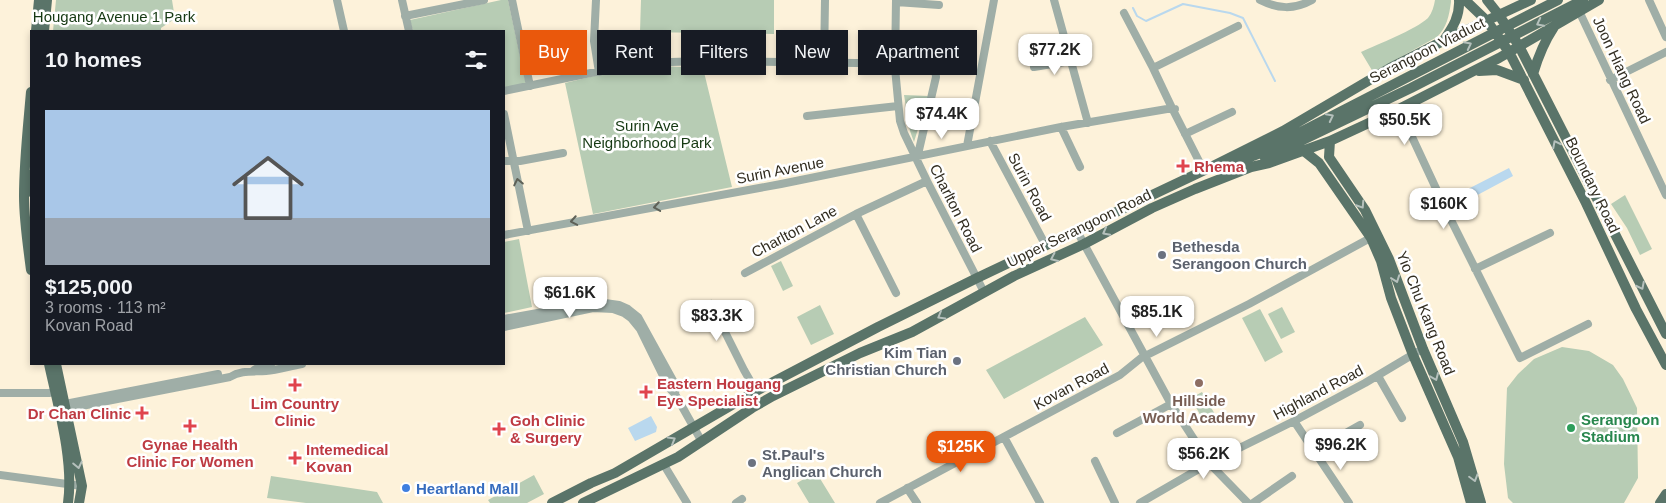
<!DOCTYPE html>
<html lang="en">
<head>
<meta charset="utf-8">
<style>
	:root { --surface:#171b24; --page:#20242c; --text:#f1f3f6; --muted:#9ea1a6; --accent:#ea580c }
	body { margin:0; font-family:Helvetica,sans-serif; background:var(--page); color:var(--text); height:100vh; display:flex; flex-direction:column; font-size:19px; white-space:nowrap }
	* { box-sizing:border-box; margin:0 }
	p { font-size:16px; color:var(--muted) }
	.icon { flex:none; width:28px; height:28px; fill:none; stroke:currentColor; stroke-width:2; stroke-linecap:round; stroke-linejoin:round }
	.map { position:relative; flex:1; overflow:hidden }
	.panel { position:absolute; left:30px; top:30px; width:475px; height:335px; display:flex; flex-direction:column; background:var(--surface); border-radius:0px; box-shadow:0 2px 8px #0003 }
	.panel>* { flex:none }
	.top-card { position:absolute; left:520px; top:30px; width:475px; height:45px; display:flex; gap:10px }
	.price { position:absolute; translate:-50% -42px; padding:0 11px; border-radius:10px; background:#fff; color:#222; font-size:16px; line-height:32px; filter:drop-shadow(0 1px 2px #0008) }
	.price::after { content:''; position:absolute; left:50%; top:30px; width:15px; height:11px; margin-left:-8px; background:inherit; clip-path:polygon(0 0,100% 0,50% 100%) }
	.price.selected { background:var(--accent); color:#fff }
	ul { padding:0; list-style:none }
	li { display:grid; align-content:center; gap:10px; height:265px; padding:0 15px }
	li span { display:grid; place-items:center; height:155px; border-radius:0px; color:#555 }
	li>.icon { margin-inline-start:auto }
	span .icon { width:90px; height:90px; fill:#fffc; stroke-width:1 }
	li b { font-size:21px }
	h2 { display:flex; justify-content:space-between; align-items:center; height:60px; padding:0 15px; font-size:21px }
	.tag { padding:0 18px; border-radius:0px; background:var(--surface); box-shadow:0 2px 8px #0003; font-size:18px; line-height:45px }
	.tag.selected { background:var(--accent); color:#fff }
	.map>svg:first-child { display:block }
	.green { fill:#b7ccb4 }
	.water { fill:#b9d8ee }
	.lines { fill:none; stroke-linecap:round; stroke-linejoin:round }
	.stream { stroke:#b9d8ee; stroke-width:2 }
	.minor { stroke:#9faea7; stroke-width:8 }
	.major { stroke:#5a7469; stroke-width:10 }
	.oneway { stroke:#b5c0bc }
	.oneway2 { stroke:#5e6157 }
	.health-dot { fill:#e0444e; stroke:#fff; stroke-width:2 }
	.worship-dot { fill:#6b7280; stroke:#fff; stroke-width:2 }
	.education-dot { fill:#8d6e63; stroke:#fff; stroke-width:2 }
	.leisure-dot { fill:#2e9e5b; stroke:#fff; stroke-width:2 }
	.shop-dot { fill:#3f7fe0; stroke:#fff; stroke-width:2 }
	.labels { text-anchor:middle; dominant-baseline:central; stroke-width:5; stroke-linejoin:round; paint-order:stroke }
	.park-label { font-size:15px; fill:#163913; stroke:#fff }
	.street-label { font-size:15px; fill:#322d21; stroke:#fff }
	.health-label { font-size:15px; font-weight:bold; fill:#be3a42; stroke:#fff; text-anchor:start }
	.worship-label { font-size:15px; font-weight:bold; fill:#5b616d; stroke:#fff; text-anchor:start }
	.education-label { font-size:15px; font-weight:bold; fill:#785e54; stroke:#fff }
	.leisure-label { font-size:15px; font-weight:bold; fill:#27864d; stroke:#fff; text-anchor:start }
	.shop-label { font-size:15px; font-weight:bold; fill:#366cbe; stroke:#fff; text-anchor:start }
</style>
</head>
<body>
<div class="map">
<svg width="1666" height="503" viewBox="0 0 1666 503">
	<rect width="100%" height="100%" fill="#fdf2da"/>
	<path class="green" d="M56,0H172C173,8 175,12 173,20L161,28V31H53Z
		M501,0H508L526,84L504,88V31H413L410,20Z
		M641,0H774V34L640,32Z
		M1435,0H1451V2C1449,16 1447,27 1437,37L1373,72L1361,52C1378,44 1415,30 1428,18C1432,13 1434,6 1435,0Z
		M640,65L703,68L732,187L593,214L565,83Z
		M904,95L928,96L914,142L910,131Z
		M1625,195L1652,249L1640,255L1627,228L1611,204Z
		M519,239L532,307L504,313V242Z
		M781,261L793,286L783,291L771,266Z
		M820,305L834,334L811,345L797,317Z
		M1282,307L1295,332L1281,339L1268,314Z
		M1260,309L1283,352L1265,362L1242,318Z
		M1085,317L1103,345L1004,399L986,370Z
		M1562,347L1589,351L1613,365L1623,379L1637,408L1638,478L1624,503H1513L1508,498L1504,464L1507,388L1518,374L1534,359Z
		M1202,392L1216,416L1204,422L1191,398Z
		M816,472L835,503H809L797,483Z
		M534,475L544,494L527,503H490L488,500Z
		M271,476L377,492L383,503H306L267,498Z"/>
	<path class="water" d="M1509,168L1513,176L1470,199L1466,190Z
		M651,416L657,427L656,432L635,441L628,428Z"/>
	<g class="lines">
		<path class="stream" d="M1133,8L1137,16L1146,21L1183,4L1230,13L1243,18L1275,81"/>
		<path class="minor" d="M337,0L344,31
			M402,0L409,31
			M512,0L530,86
			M596,0L594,41L599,72
			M896,0L895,68L900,121L904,133L927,181L984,292
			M1054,0L1088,123
			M1260,0C1278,9 1294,10 1312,0
			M1649,0L1666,37
			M896,2L939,5
			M1579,11L1666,195
			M1124,13L1153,68L1172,108L1204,171
			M405,16L484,0
			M824,63L825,0
			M1034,67L1070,61
			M1153,68L1238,26
			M1610,80L1666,52
			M504,91L639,63L703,61L932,64L935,68L936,77L919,150L915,157
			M1399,109L1447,212L1520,358L1588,324
			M504,114L528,231
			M807,116L898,106
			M1061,127L1080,167
			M1185,134L1232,112
			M990,141L1046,246
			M967,146L994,0
			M504,161H520L563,153
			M856,214L896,293
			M1077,231L1171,404L1210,464L1248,503
			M504,235L781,184L1061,127L1167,109H1175
			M1475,269L1550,233
			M745,273L856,214L927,181
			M711,304L744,370L756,391
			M504,319L598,302L619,305L628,309L638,317L676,386L675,394
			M504,327L593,308L613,309L624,313L631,318L640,329L669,388L675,394L702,442
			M254,370L263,365L271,364
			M1378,376L1402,418
			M0,393H49L60,391
			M60,405L218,374
			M61,410L230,377C241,370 253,372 266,371C278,370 290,366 302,364
			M1294,421L1349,503
			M1117,433L1171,404
			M1004,437L1040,503
			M1314,451L1360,425
			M1095,461L1115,503
			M664,465L687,503
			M0,475L82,486
			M907,488L917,503
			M736,503L742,499
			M880,503L1120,375L1141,358L1249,304L1374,236
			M1140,503L1211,462L1294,421L1365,383L1417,352
			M1253,503L1292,476"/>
		<path class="major" d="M1465,0L1487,21L1509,52L1586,203L1636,309L1666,365
			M1487,0L1499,15L1519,46L1666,334
			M36,31L39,0
			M44,31L47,0
			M1444,40C1453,27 1460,16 1459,0
			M1479,71L1497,70L1524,80
			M1533,74C1538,57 1544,42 1554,27
			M31,92C28,127 24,162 24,196C24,221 28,246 31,270
			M1330,141L1329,157L1365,210L1389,259L1423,349L1463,442L1481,503
			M1304,151L1319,163L1371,238L1381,261L1391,298L1413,355L1458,457L1471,503
			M1265,158L1411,88L1583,0
			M1228,165L1258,154L1558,0
			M31,175V192
			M49,364C58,406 74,460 68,503
			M56,364L82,486L79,503
			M552,503L591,483L615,473L756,391L878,327L977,278L1207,169L1283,131L1390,68L1443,41L1531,0
			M583,503L678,457L752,408L773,396L860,353L912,332L1014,276L1084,244L1152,208L1195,189L1251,167L1269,163L1330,141L1399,109L1499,58L1599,0
			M1660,503L1666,494"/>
	</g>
	<defs><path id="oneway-chevron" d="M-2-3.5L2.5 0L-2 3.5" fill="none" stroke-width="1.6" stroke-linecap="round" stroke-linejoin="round" transform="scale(1.25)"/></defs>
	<g class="oneway">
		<use href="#oneway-chevron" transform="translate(1540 23) rotate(153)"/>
		<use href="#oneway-chevron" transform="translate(1468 45) rotate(-27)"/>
		<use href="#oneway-chevron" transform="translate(1330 117) rotate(-27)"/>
		<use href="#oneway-chevron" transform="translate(1556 144) rotate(-117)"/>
		<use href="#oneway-chevron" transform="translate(1361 205) rotate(57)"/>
		<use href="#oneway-chevron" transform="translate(1106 232) rotate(152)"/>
		<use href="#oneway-chevron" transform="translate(1054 258) rotate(155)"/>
		<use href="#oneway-chevron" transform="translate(1396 279) rotate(70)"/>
		<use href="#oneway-chevron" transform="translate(1641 286) rotate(63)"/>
		<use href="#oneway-chevron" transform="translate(941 316) rotate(150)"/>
		<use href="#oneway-chevron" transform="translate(1435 377) rotate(67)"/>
		<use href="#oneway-chevron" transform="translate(672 440) rotate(-30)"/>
		<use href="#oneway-chevron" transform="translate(78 465) rotate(78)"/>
		<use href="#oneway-chevron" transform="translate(1474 478) rotate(74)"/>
	</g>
	<g class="oneway2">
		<use href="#oneway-chevron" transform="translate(518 182) rotate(-102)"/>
		<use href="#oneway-chevron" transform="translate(657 207) rotate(171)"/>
		<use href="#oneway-chevron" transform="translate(574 221) rotate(170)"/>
	</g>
	<g class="health-dot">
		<path d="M1180.5 158.5h5v5h5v5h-5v5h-5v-5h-5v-5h5z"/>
		<path d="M292.5 377.5h5v5h5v5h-5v5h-5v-5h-5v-5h5z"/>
		<path d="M643.5 384.5h5v5h5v5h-5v5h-5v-5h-5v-5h5z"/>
		<path d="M139.5 405.5h5v5h5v5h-5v5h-5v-5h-5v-5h5z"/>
		<path d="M187.5 418.5h5v5h5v5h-5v5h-5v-5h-5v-5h5z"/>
		<path d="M496.5 421.5h5v5h5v5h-5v5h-5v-5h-5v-5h5z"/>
		<path d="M292.5 450.5h5v5h5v5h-5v5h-5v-5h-5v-5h5z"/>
	</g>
	<g class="worship-dot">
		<circle cx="1162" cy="255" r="5"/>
		<circle cx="957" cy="361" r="5"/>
		<circle cx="752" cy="463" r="5"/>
	</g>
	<circle class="education-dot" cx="1199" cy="383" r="5"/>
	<circle class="leisure-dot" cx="1571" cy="428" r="5"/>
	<circle class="shop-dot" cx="406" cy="488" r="5"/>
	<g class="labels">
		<g class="park-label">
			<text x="114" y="16">Hougang Avenue 1 Park</text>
			<text x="647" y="125">Surin Ave<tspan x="647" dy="17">Neighborhood Park</tspan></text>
		</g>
		<g class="street-label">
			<text transform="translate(1427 50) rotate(-27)">Serangoon Viaduct</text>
			<text transform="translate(1622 70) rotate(65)">Joon Hiang Road</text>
			<text transform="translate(780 170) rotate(-11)">Surin Avenue</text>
			<text transform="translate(1593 185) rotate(64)">Boundary Road</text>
			<text transform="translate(1030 187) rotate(62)">Surin Road</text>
			<text transform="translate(956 208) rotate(63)">Charlton Road</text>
			<text transform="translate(1079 228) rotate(-26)">Upper Serangoon Road</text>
			<text transform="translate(794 231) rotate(-28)">Charlton Lane</text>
			<text transform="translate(1426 313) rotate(68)">Yio Chu Kang Road</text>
			<text transform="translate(1071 386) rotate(-28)">Kovan Road</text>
			<text transform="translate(1318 392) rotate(-28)">Highland Road</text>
		</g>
		<g class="health-label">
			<text x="1194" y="166">Rhema</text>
			<text x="657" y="383">Eastern Hougang<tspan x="657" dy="17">Eye Specialist</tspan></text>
			<text x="295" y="403" text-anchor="middle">Lim Country<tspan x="295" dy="17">Clinic</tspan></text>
			<text x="131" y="413" text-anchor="end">Dr Chan Clinic</text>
			<text x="510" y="420">Goh Clinic<tspan x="510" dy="17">&amp; Surgery</tspan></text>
			<text x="190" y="444" text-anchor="middle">Gynae Health<tspan x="190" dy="17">Clinic For Women</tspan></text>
			<text x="306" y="449">Intemedical<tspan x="306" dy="17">Kovan</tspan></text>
		</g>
		<g class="worship-label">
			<text x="1172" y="246">Bethesda<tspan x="1172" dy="17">Serangoon Church</tspan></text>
			<text x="947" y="352" text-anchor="end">Kim Tian<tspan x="947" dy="17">Christian Church</tspan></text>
			<text x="762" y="454">St.Paul's<tspan x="762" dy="17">Anglican Church</tspan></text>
		</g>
		<g class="education-label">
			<text x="1199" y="400">Hillside<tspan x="1199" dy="17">World Academy</tspan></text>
		</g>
		<g class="leisure-label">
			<text x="1581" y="419">Serangoon<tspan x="1581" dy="17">Stadium</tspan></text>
		</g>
		<g class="shop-label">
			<text x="416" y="488">Heartland Mall</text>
		</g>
	</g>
</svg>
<b class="price" style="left:1055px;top:76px">$77.2K</b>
<b class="price" style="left:942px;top:140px">$74.4K</b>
<b class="price" style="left:1405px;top:146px">$50.5K</b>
<b class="price" style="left:1444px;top:230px">$160K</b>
<b class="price" style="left:570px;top:319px">$61.6K</b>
<b class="price" style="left:1157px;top:338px">$85.1K</b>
<b class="price" style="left:717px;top:342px">$83.3K</b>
<b class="price" style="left:1341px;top:471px">$96.2K</b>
<b class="price selected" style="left:961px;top:473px">$125K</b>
<b class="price" style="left:1204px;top:480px">$56.2K</b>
<div class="top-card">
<a class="tag selected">Buy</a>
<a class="tag">Rent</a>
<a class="tag">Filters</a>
<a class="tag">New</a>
<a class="tag">Apartment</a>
</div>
<section class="panel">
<h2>10 homes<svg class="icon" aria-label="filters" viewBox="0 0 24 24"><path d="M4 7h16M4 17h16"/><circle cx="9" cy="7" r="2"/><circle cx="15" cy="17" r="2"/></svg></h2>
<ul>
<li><span style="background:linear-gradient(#a9c7e8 70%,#9aa5b1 0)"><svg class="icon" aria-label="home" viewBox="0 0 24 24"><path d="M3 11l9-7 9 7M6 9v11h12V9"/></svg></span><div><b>$125,000</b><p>3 rooms · 113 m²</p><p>Kovan Road</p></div></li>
</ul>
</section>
</div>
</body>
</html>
